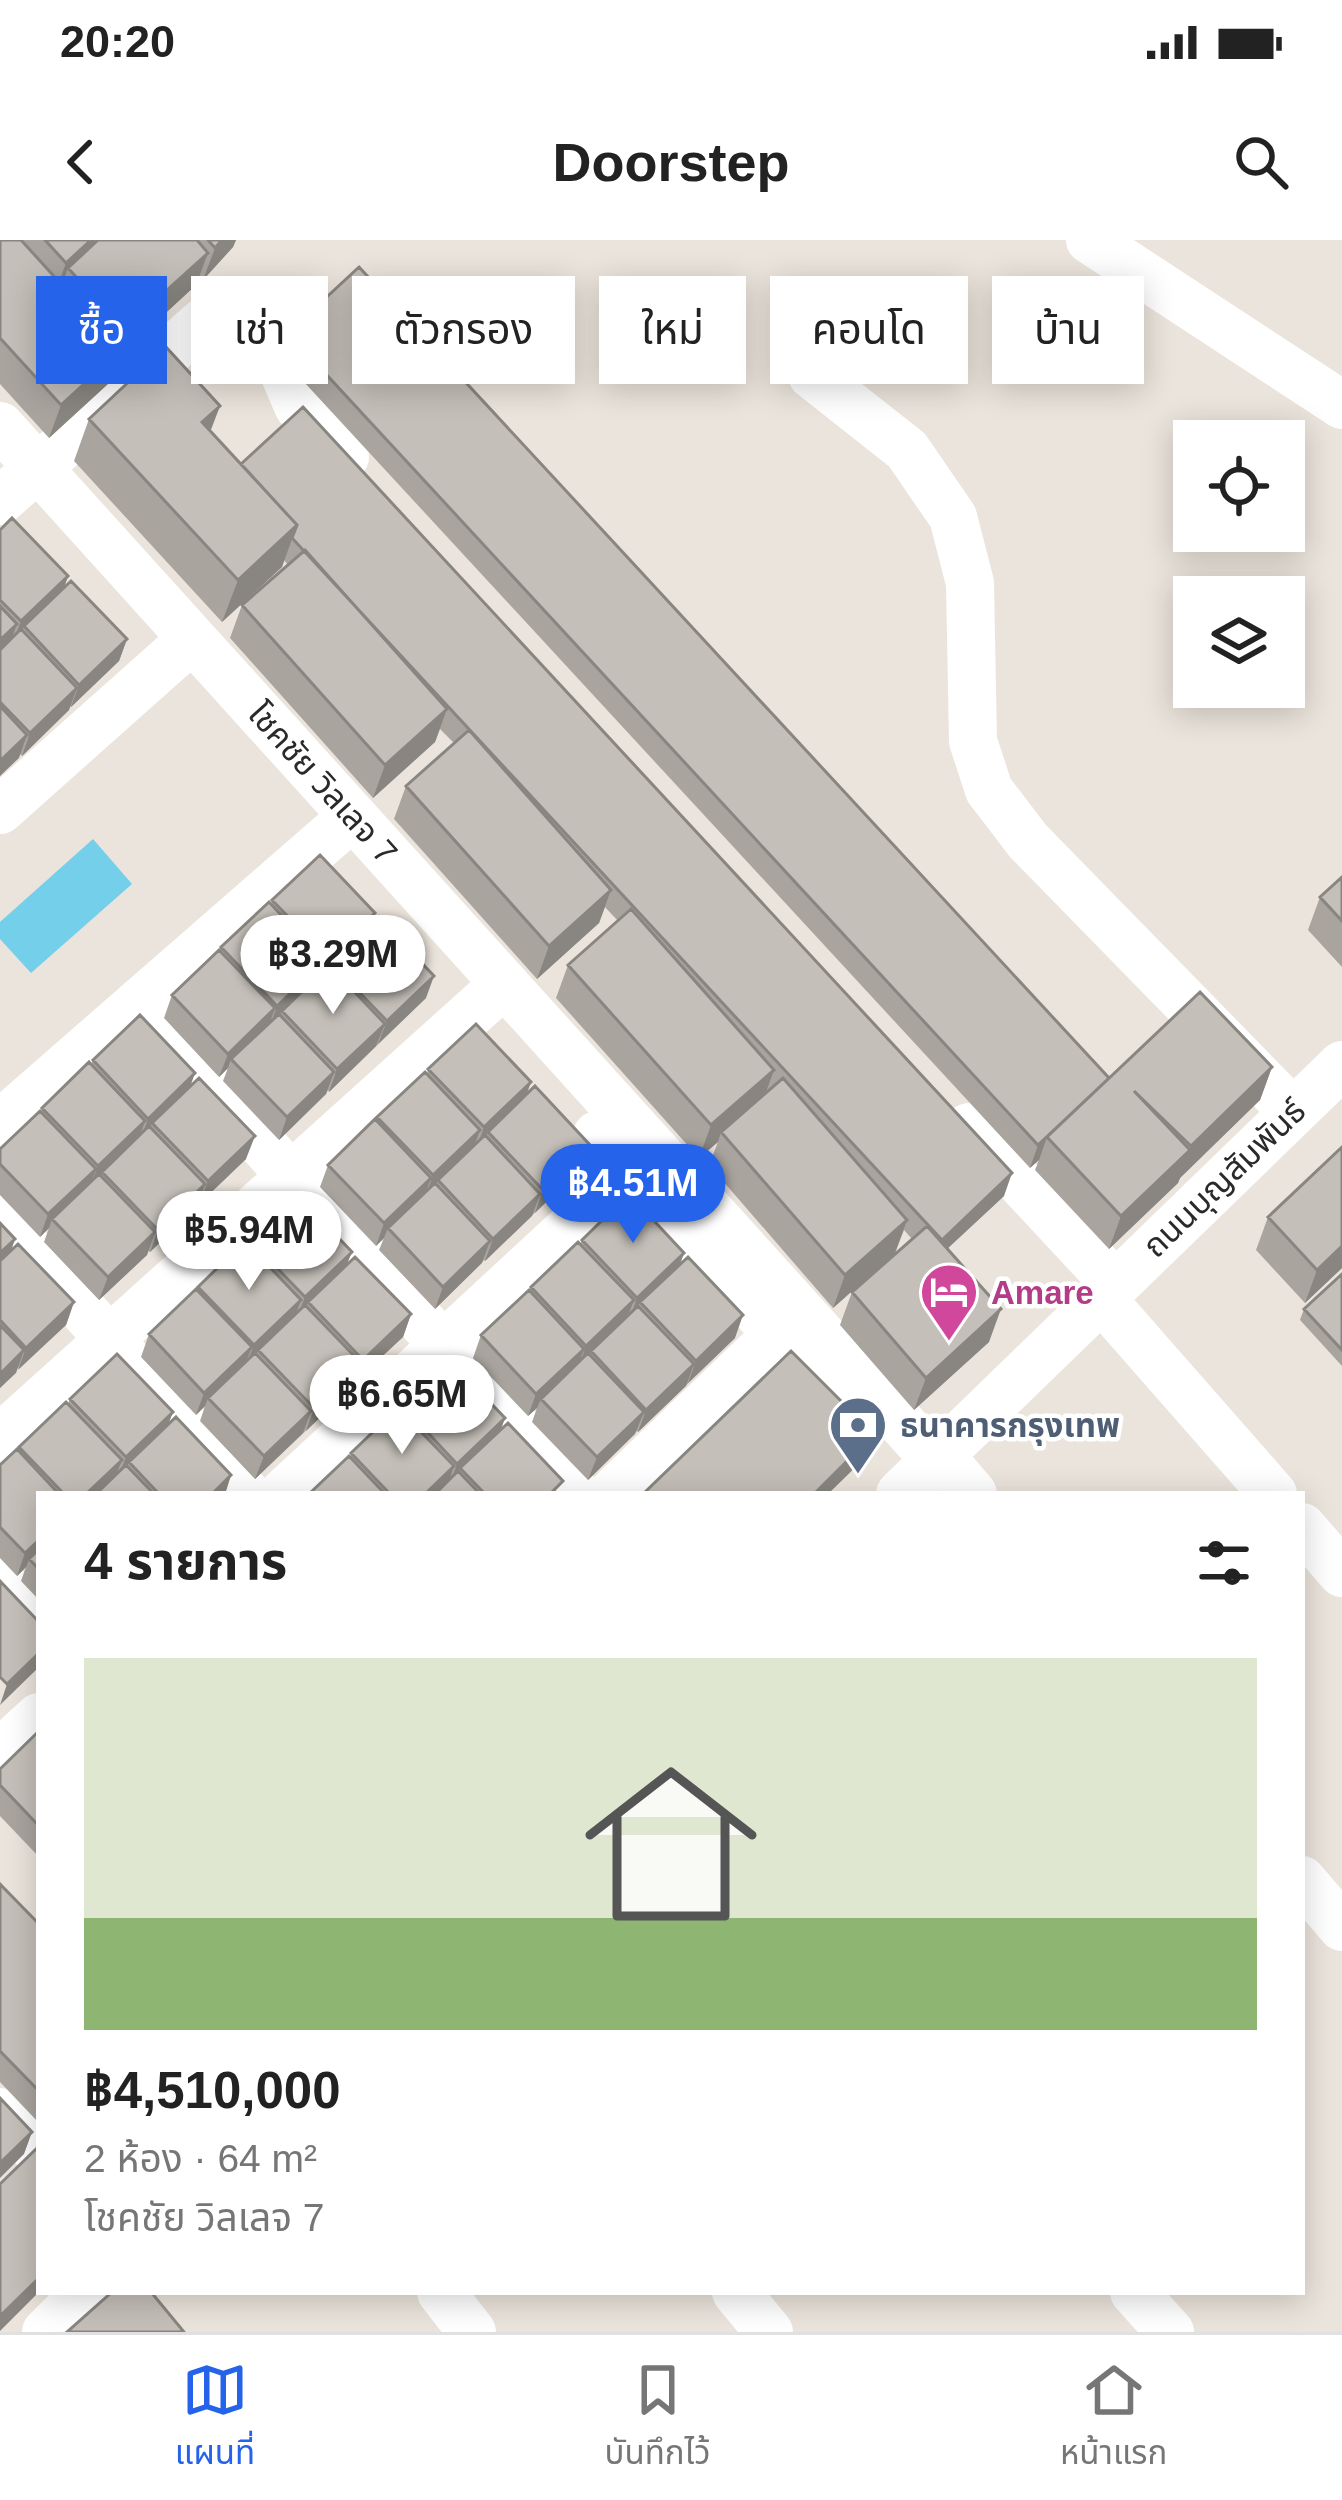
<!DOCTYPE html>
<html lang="th">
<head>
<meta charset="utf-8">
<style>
	:root { --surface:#fff; --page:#f2f2f2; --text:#222; --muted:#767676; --line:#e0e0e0; --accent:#2563eb }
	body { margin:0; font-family:Arial,"Noto Sans Thai",sans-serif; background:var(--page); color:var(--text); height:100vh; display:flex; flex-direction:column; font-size:45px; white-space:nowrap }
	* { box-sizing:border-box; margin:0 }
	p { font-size:39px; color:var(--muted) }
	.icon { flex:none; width:66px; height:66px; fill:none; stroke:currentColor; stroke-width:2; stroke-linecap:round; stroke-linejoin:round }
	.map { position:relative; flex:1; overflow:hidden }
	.panel { position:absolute; left:36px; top:1251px; width:1269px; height:804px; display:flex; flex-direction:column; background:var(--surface); border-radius:0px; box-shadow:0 6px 30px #0003 }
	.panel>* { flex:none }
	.guide { position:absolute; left:36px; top:36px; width:1272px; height:108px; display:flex; gap:24px }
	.buttons { position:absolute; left:1173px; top:180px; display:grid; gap:24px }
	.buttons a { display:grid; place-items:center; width:132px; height:132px; border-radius:0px; background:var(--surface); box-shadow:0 6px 30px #0003; font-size:60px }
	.price { position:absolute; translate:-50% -102px; padding:0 27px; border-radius:42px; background:#fff; color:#222; font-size:39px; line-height:78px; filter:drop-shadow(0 3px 6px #0008) }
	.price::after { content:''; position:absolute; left:50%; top:72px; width:36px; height:27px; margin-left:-18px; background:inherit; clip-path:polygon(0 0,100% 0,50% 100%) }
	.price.on { background:var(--accent); color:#fff }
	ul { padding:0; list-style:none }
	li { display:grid; align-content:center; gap:24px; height:636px; padding:0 48px }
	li+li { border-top:3px solid var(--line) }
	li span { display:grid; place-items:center; height:372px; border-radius:0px; color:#555 }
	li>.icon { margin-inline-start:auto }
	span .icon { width:216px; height:216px; fill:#fffc; stroke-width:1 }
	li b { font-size:51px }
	h2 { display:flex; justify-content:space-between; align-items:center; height:144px; padding:0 48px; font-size:51px }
	.chip { padding:0 42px; border-radius:0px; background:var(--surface); box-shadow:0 6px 30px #0003; font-size:42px; line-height:108px }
	.chip.on { background:var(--accent); color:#fff }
	.status { display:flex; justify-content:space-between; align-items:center; height:84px; padding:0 60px; background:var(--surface); direction:ltr }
	.status svg { height:33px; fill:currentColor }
	header { display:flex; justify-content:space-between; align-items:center; height:156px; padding:0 48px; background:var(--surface); font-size:54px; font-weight:800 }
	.tab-bar { display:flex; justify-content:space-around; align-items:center; height:168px; border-top:3px solid var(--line); background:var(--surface); font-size:33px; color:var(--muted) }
	.tab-bar a { display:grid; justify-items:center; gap:6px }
	.tab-bar .on { color:var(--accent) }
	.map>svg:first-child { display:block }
	.water { fill:#73cfea }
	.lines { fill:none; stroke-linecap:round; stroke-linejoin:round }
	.minor { stroke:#fff; stroke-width:48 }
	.wall { fill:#a9a49e }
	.shaded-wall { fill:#898681 }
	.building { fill:#c4bfb8; stroke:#898681; stroke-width:3 }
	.labels { text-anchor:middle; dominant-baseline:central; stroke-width:9; stroke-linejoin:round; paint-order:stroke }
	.street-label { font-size:33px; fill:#2a2a2a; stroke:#fff }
	.hotel-label { font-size:33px; font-weight:bold; fill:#b23c85; stroke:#fff; text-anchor:start }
	.service-label { font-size:33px; font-weight:bold; fill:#4e5e75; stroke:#fff; text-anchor:start }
</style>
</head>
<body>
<div class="status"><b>20:20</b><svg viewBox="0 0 49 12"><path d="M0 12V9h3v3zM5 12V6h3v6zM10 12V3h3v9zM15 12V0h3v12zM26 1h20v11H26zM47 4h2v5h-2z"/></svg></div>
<header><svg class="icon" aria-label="back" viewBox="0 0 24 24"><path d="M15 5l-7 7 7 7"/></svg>Doorstep<svg class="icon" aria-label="search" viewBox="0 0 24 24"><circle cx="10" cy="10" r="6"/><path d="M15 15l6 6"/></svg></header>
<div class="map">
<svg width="1342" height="2092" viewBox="0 0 1342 2092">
	<rect width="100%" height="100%" fill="#ebe4dc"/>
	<path class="water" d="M93,599L132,644L31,733L0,699V682Z"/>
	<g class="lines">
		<path class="minor" d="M1090,0L1342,165
			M273,107L298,166L345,217
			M812,135L907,210L953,277L970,343L973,501L989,550L1028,601L1292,871
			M0,186L935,1220
			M0,261L217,70
			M0,570L192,399
			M137,765L577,1254
			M0,884L353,576
			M969,887L1115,1044
			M597,895L836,1159
			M0,977L247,1254
			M1101,1058L1273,1254
			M0,1198L504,744
			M940,1215L973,1254
			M282,1254L653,911
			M611,1254L798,1074
			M900,1254L1342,825
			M1302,1287L1342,1333
			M0,1341L39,1385
			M0,1513L39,1477
			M1302,1640L1342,1687
			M0,1872L39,1913
			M441,2052L472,2092
			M736,2052L769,2092
			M1134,2052L1170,2092
			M46,2092L86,2052"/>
	</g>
	<path class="wall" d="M0,0H236L233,7L203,40L199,36L196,45L119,116L109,143L49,198L0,144Z
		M288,93L1109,838L1272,827L1260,860L1180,938L1178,943L1109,1009L1035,930L1039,920L1030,928L280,116Z
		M89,179L210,191L241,224L1004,956L947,1009L989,1102L914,1170L840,1085L852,1052L912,999L904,990L895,1013L833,1068L709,925L718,902L699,918L556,758L568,725L618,681L605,667L599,683L537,739L394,579L406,546L454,503L440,489L435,502L373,558L230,398L242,365L288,325L284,320L282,327L222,382L74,221Z
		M0,290L68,336L64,348L127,399L119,421L71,467L70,466L69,470L22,516L20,514L0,536Z
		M1342,637V727L1308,690L1320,657Z
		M272,660L375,673L371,685L426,758L329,852L328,850L326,854L279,900L223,841L228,828L219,837L164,778L172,755L221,707L271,664Z
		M93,820L191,846L246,919L199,964L198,963L197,967L150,1012L148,1011L147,1015L99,1060L44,1002L49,988L40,997L0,955V909L41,872L42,868L91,825Z
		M428,829L527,854L590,905L582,927L485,1021L484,1020L435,1069L379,1010L384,998L376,1006L320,947L328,925L377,877L427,834Z
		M1268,977L1342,1028L1305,1063L1256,1010Z
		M0,983L15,999L11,1011L74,1062L66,1085L17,1129L0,1148Z
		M249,999L347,1024L411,1074L403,1097L354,1141L353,1146L255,1239L200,1181L205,1166L196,1175L141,1117L149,1094L197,1050L198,1047L247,1004Z
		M582,1000L684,1013L680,1024L735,1098L638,1192L637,1191L588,1240L532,1182L537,1168L528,1176L473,1118L481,1095L529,1051L531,1047L580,1004Z
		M1342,1034V1126L1300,1080L1304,1069Z
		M70,1159L173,1172L168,1184L231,1235L225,1254H39V1360L21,1341L26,1327L17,1336L0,1318V1225L68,1164Z
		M402,1165L501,1190L559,1254H309L400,1170Z
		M39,1491V1617L0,1576V1529Z
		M0,1644L39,1685V1883L0,1842Z"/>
	<path class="shaded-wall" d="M91,0H114L68,28L60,50L54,56L66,23Z
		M222,0H236L233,7L203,40L215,8Z
		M208,13L196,45L119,116L109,143L49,198L61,165L114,116L124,89Z
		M220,166L204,208L202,182Z
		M297,285L282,327L222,382L238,340Z
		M68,336L60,359L24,386L20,397L12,404L21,381Z
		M17,384L9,406L0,415V400Z
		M127,399L119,421L71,467L79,445Z
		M77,448L69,470L22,516L30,493Z
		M447,469L435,502L373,558L385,525Z
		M27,495L19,518L0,536V521Z
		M611,650L599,683L537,739L549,706Z
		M375,673L367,696L331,723L328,733L319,741L328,718Z
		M324,721L316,743L282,771L278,779L269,789L277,766Z
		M434,736L426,758L378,804L387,781Z
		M275,768L267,791L231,819L228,828L219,837L228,814Z
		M385,784L376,806L329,852L337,829Z
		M1272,827L1260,860L1180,938L1178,943L1109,1009L1121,976L1189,911L1191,906Z
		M774,830L762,863L721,892L718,902L699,918L711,885Z
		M334,832L326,854L279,900L287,877Z
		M195,833L187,856L152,883L148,894L140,901L148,879Z
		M1109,839L1047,897L1039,920L1030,928L1038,905Z
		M531,842L523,865L488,892L483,903L476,910L484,887Z
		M145,881L137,904L102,932L100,939L89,949L98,926Z
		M480,890L472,912L438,940L435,949L425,958L433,935Z
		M255,896L246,919L199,964L208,941Z
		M590,905L582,927L535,973L543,950Z
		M96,929L88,951L52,979L49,988L40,997L48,974Z
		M1012,933L1004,956L933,1022L942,1000Z
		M431,938L423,960L388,988L384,998L376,1006L384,983Z
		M205,944L197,967L150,1012L158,990Z
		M540,954L532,976L485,1021L493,999Z
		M907,980L895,1013L833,1068L845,1035Z
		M155,992L147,1015L99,1060L108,1037Z
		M15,999L7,1021L0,1028V1013Z
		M490,1001L482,1023L435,1069L443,1047Z
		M1342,1006V1028L1305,1063L1317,1030Z
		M352,1012L343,1034L308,1062L304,1072L296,1080L305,1057Z
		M684,1013L676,1035L640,1062L636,1073L629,1081L637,1058Z
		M301,1060L293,1082L258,1110L255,1119L245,1128L254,1105Z
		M634,1060L625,1083L591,1111L588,1120L578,1129L586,1106Z
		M74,1062L66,1085L18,1130L26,1108Z
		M1001,1069L989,1102L914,1170L926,1138Z
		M411,1074L403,1097L355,1142L363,1120Z
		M743,1075L735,1098L688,1143L696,1121Z
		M252,1107L243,1130L208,1158L205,1166L196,1175L204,1153Z
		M584,1109L576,1131L541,1159L537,1168L528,1176L536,1154Z
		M24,1110L16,1133L0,1148V1134Z
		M361,1123L353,1146L306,1191L314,1168Z
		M694,1124L686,1146L638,1192L646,1170Z
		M311,1171L303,1193L255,1239L264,1216Z
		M173,1172L164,1195L129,1222L125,1233L117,1240L126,1217Z
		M644,1172L635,1194L588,1240L597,1217Z
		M505,1178L497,1201L460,1228L456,1239L449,1246L457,1224Z
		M874,1194L866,1217L828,1254H814Z
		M122,1220L113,1243L102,1254H86Z
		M454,1226L446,1249L440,1254H425Z
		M231,1235L225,1254H212Z
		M39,1300V1314L29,1319L26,1327L17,1336L25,1313Z
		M39,1413V1427L0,1465L7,1444Z
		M32,1892L24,1914L0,1938V1923Z
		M39,2038V2052L0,2091V2076Z"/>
	<path class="building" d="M0,0H21L121,110L61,165L0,98Z
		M45,0H91L66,23Z
		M98,0H197L208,13L124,89L68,28Z
		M208,0H222L215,8Z
		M359,27L1109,838L1038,905L288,93Z
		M166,107L220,166L202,182L297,285L238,340L89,179Z
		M303,167L1012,933L942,1000L292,298L297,285L241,224Z
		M12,278L68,336L21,381L0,360V290Z
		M305,310L447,469L385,525L242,365Z
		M71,341L127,399L79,445L24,386Z
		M0,366L17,384L0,400Z
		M21,389L77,448L30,493L0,462V410Z
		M0,466L27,495L0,521Z
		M469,490L611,650L549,706L406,546Z
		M320,615L375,673L328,718L272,660Z
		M1342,637V681L1320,657Z
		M269,662L324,721L277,766L221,707Z
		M631,669L774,830L711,885L568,725Z
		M378,677L434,736L387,781L331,723Z
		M219,710L275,768L228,814L172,755Z
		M329,725L385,784L337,829L282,771Z
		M1200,752L1272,827L1191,906L1134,851L1190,910L1121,976L1047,897Z
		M279,774L334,832L287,877L231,819Z
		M140,775L195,833L148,879L93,820Z
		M476,784L531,842L484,887L428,829Z
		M89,822L145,881L98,926L42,868Z
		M425,832L480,890L433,935L377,877Z
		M199,838L255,896L208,941L152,883Z
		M783,838L907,980L845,1035L721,892Z
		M535,846L590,905L543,950L488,892Z
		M40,871L96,929L48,974L0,924V909Z
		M375,879L431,938L384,983L328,925Z
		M149,886L205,944L158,990L102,932Z
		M485,895L540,954L493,999L438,940Z
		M1342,907V1006L1317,1030L1268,977Z
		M99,934L155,992L108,1037L52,979Z
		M435,943L490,1001L443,1047L388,988Z
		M296,953L352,1012L305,1057L249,999Z
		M629,954L684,1013L637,1058L582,1000Z
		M0,983L15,999L0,1013Z
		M927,986L1001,1069L926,1138L852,1052Z
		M245,1001L301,1060L254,1105L198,1047Z
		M578,1002L634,1060L586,1106L531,1047Z
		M18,1004L74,1062L26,1108L0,1080V1021Z
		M355,1017L411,1074L363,1120L308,1062Z
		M688,1017L743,1075L696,1121L640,1062Z
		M1342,1034V1110L1304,1069Z
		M196,1049L252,1107L204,1153L149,1094Z
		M529,1050L584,1109L536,1154L481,1095Z
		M305,1065L361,1123L314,1168L258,1110Z
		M638,1066L694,1124L646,1170L591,1111Z
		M0,1085L24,1110L0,1134Z
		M791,1111L874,1194L814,1254H643Z
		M255,1113L311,1171L264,1216L208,1158Z
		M588,1113L644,1172L597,1217L541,1159Z
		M117,1114L173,1172L126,1217L70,1159Z
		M449,1120L505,1178L457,1224L402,1165Z
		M66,1162L122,1220L86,1254H64L19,1207Z
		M398,1168L454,1226L425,1254H390L351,1213Z
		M176,1177L231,1235L212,1254H159L129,1222Z
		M508,1183L563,1241L550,1254H485L460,1228Z
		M17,1209L59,1254H39V1300L25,1313L0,1287V1225Z
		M349,1216L385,1254H309Z
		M126,1225L154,1254H96Z
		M458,1231L480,1254H435Z
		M39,1309V1329L29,1319Z
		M0,1341L39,1382V1413L7,1444L0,1437Z
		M39,1491V1586L0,1545V1529Z
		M0,1644L39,1684V1851L0,1811Z
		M0,1858L32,1892L0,1923Z
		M36,1909L39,1912V2038L0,2076V1944Z
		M112,2052H151L184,2092H67Z"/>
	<defs>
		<symbol id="hotel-pin" viewBox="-11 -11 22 30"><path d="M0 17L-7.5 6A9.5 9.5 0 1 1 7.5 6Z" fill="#d1479c" stroke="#fff"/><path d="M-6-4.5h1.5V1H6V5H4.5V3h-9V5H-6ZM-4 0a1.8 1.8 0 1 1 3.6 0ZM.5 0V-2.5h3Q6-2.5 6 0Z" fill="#fff"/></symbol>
		<symbol id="bank-pin" viewBox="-11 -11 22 30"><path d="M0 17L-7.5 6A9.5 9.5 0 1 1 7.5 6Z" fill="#5c6f8a" stroke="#fff"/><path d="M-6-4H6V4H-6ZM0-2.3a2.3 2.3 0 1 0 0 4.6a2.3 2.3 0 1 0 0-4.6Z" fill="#fff"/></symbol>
	</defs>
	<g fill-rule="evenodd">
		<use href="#hotel-pin" x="916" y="1019" width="66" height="90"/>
		<use href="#bank-pin" x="825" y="1152" width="66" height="90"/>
	</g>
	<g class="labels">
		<g class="street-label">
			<text transform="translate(323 543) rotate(48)">โชคชัย วิลเลจ 7</text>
			<text transform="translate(1224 938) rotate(-44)">ถนนบุญสัมพันธ์</text>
		</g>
		<g class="hotel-label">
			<text x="991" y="1052">Amare</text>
		</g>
		<g class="service-label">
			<text x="900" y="1185">ธนาคารกรุงเทพ</text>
		</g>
	</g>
</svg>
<div class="buttons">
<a><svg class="icon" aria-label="locate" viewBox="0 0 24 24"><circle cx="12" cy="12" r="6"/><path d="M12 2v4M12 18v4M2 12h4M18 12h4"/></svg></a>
<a><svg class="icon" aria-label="layers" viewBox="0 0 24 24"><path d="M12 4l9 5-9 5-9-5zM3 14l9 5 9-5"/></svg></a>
</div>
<b class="price" style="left:333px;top:777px">฿3.29M</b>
<b class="price on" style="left:633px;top:1006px">฿4.51M</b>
<b class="price" style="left:249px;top:1053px">฿5.94M</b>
<b class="price" style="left:402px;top:1217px">฿6.65M</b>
<div class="guide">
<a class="chip on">ซื้อ</a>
<a class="chip">เช่า</a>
<a class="chip">ตัวกรอง</a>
<a class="chip">ใหม่</a>
<a class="chip">คอนโด</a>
<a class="chip">บ้าน</a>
</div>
<section class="panel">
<h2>4 รายการ<svg class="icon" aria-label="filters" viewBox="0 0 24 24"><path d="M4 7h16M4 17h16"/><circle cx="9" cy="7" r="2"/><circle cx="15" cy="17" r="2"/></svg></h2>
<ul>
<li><span style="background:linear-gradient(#dfe7d0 70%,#8fb573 0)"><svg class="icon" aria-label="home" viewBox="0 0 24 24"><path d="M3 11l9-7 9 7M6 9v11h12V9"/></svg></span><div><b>฿4,510,000</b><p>2 ห้อง · 64 m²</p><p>โชคชัย วิลเลจ 7</p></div></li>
</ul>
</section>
</div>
<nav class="tab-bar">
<a class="on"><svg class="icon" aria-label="map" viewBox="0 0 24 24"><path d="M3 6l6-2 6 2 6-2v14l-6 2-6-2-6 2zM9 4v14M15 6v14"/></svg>แผนที่</a>
<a><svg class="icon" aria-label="saved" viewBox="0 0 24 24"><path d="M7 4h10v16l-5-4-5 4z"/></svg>บันทึกไว้</a>
<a><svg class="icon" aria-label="home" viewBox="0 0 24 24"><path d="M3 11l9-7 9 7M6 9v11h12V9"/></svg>หน้าแรก</a>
</nav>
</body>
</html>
